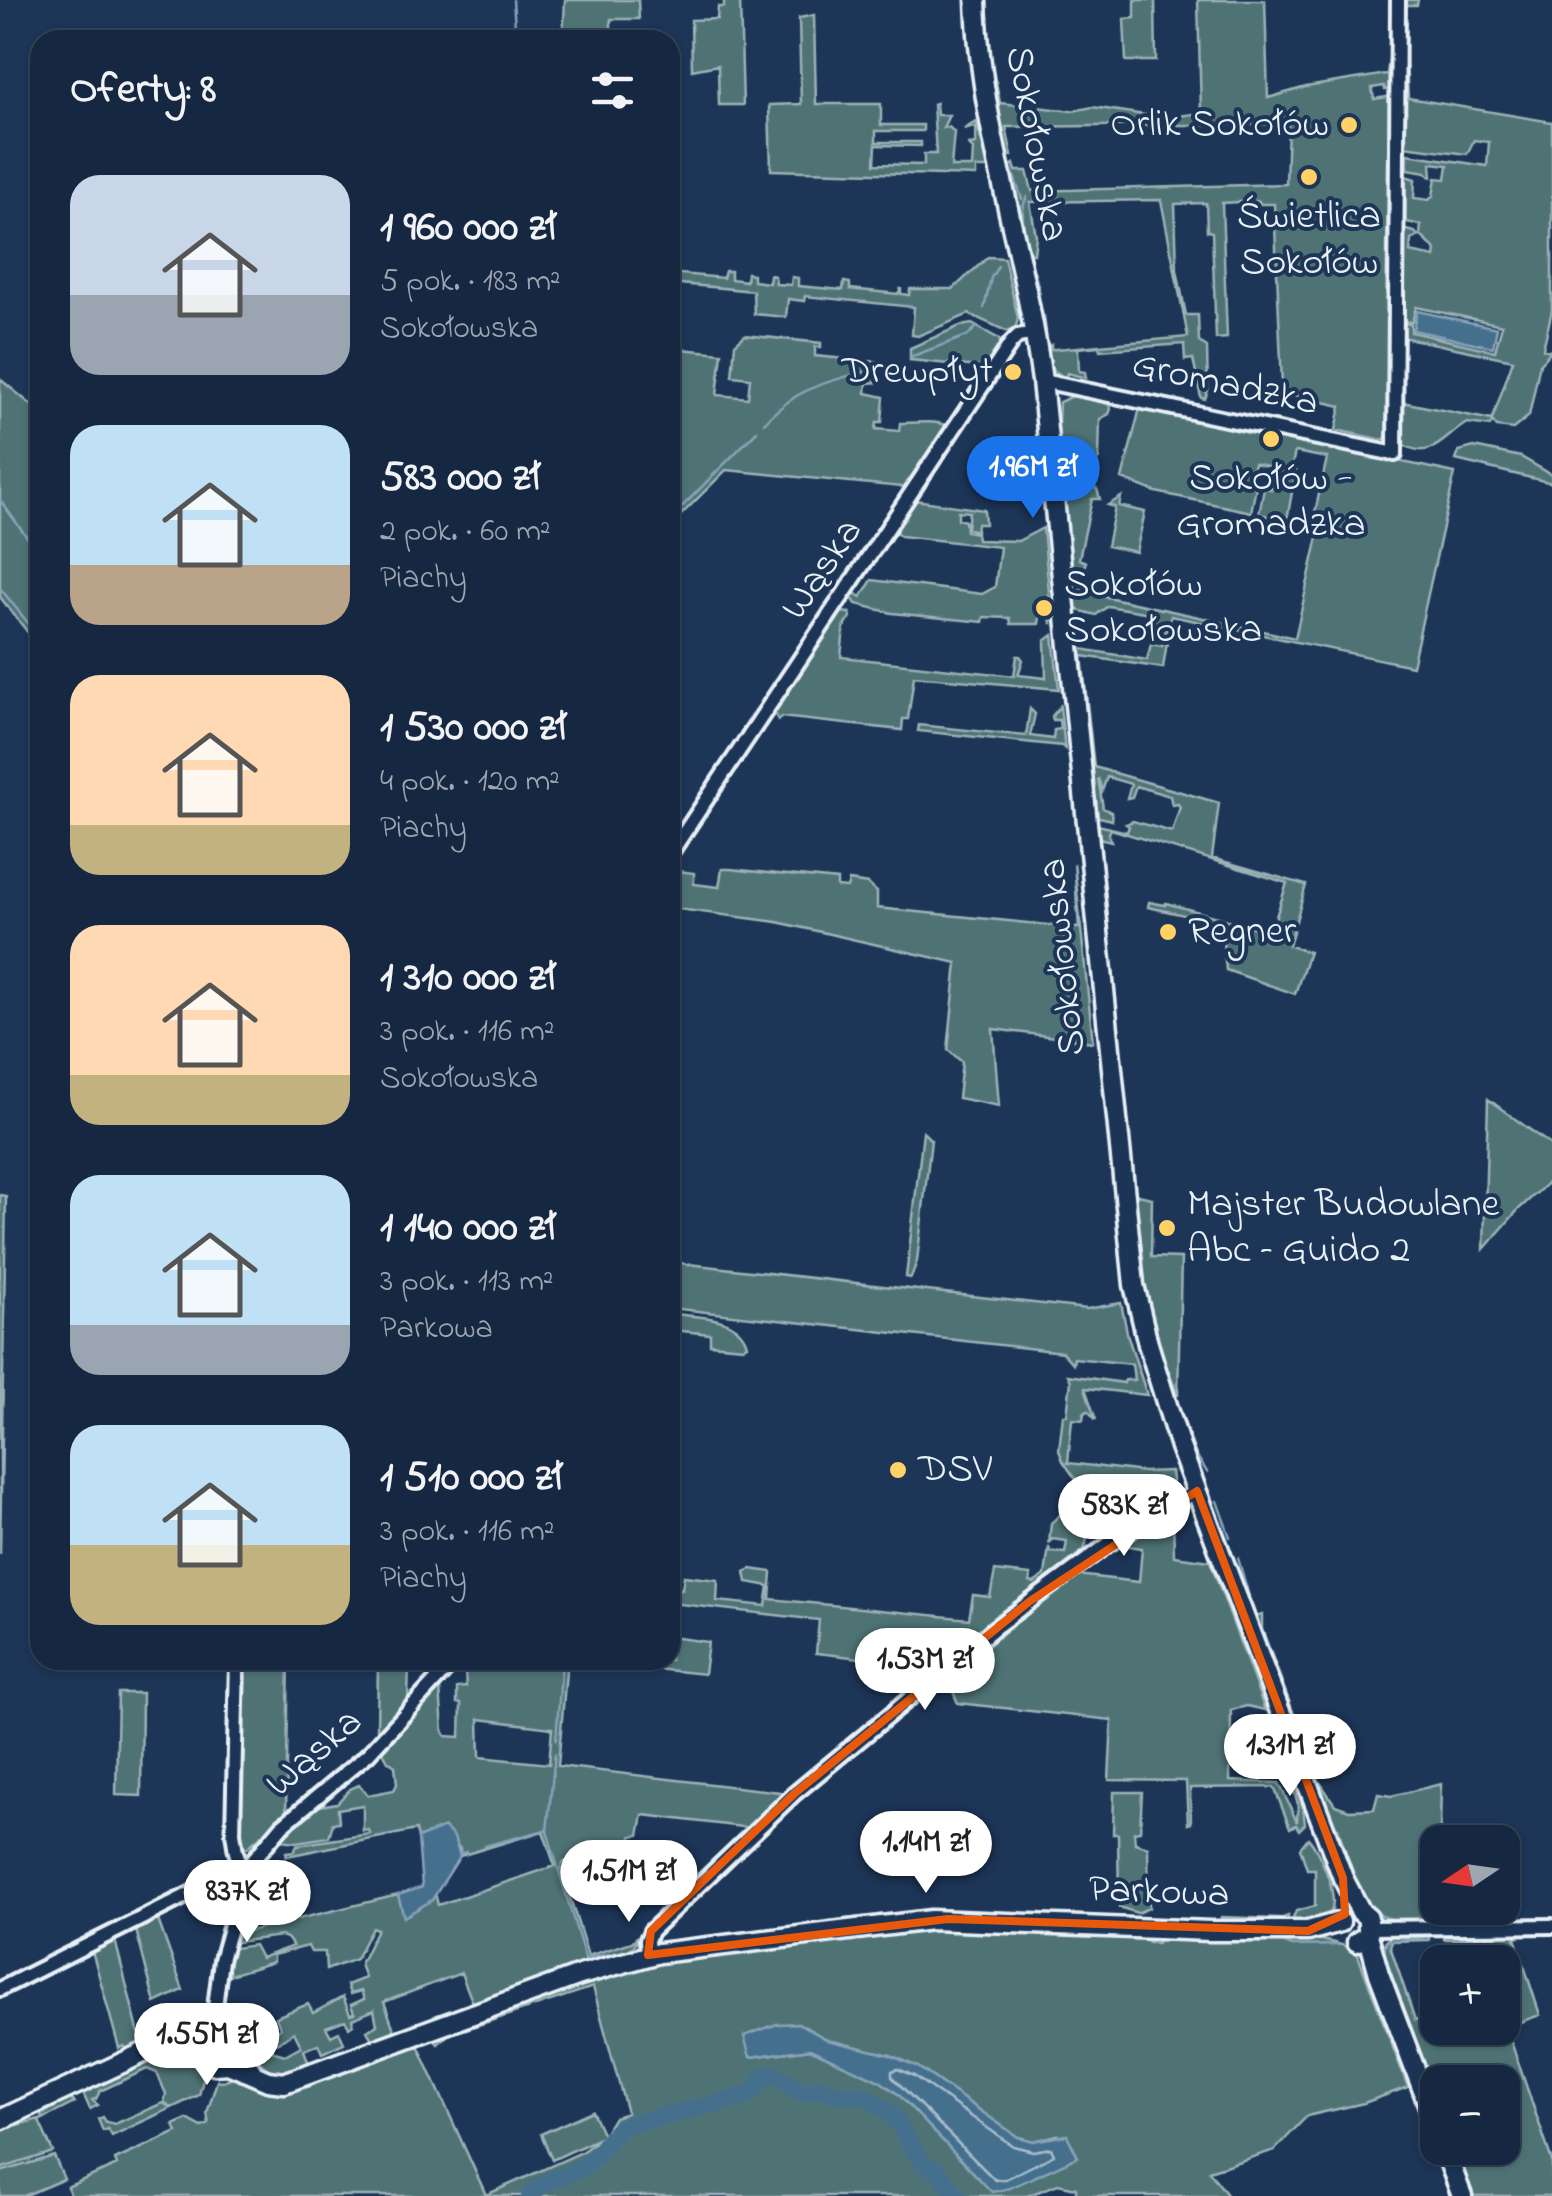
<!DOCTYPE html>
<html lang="pl">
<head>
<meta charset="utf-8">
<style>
	:root { --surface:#162841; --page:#23344c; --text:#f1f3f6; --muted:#9ea6b1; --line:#35445a; --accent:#1a73e8 }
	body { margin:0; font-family:"Indie Flower",sans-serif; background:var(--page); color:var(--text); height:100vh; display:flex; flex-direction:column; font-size:38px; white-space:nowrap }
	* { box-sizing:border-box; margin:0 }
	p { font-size:32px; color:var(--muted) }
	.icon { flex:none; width:55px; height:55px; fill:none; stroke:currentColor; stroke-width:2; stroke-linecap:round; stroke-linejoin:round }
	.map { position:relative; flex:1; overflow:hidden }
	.panel { position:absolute; left:30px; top:30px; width:650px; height:1640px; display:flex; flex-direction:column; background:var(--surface); border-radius:30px; box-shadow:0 2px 8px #0004,0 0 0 2px var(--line) }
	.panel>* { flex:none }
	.needle { width:65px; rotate:257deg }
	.tools { position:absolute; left:1420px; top:1825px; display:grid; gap:20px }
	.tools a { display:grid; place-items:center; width:100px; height:100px; border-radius:20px; background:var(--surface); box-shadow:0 2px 8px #0004,0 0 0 2px var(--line); font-size:50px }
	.price { position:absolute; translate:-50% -85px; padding:0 22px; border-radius:35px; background:#fff; color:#222; font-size:32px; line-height:65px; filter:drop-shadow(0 2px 5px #0008) }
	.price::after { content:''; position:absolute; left:50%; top:60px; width:30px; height:22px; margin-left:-15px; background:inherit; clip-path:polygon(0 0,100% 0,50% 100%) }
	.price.on { background:var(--accent); color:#fff }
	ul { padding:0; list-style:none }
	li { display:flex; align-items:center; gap:30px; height:250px; padding:0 40px }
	li span { display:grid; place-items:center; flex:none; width:280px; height:200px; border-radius:30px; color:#555 }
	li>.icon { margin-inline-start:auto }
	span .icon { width:120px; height:120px; fill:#fffc; stroke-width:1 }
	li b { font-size:42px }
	h2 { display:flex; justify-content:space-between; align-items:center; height:120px; padding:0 40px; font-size:42px }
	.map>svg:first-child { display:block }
	.green { fill:#507374; stroke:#9cb2b6; stroke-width:2.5; fill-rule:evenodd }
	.water { fill:#456f8d; stroke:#86a3b8; stroke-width:2.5 }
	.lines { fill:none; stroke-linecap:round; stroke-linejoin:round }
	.shore { stroke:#a7bdcd; stroke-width:2.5 }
	.stream { stroke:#86a3b8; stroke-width:2.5 }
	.river { stroke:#456f8d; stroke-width:18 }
	.street-casing { stroke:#e8f1f8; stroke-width:20 }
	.secondary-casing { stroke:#e8f1f8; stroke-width:25 }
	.street { stroke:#1d3557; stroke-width:12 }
	.secondary { stroke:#1d3557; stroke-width:18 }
	.marked { fill:none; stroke:#e8590c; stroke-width:8; stroke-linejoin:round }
	.poi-dot { fill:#ffd166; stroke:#1d3557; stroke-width:4 }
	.labels { text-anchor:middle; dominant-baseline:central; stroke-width:8; stroke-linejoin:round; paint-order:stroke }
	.poi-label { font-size:40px; fill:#e8f1f8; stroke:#1d3557; text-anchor:start }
	.street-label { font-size:40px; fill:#e8f1f8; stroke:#1d3557 }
</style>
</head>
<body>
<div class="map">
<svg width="1552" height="2196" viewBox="0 0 1552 2196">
	<rect width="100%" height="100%" fill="#1d3557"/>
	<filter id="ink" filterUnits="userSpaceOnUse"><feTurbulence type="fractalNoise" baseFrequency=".01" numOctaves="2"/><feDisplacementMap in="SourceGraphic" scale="20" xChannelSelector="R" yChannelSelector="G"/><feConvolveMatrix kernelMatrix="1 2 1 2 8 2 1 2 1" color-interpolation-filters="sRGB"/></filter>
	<g filter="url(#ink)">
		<path class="green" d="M565,0H638L639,19H611V40H563Z
			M724,0H740L743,105H719L718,65L692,70L691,20L717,19L718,7H724Z
			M1135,0H1155L1156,61H1126L1124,19L1135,18Z
			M1198,0H1265L1268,98L1306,87L1387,74L1391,46L1392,89L1385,90L1384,86L1372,88L1374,99L1393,96L1389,107L1386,316L1389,321L1390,434L1383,440L1336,430L1341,406L1293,395L1282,385L1274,204H1260L1259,201L1222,203L1227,338L1216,339L1212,232L1207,231L1206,203L1175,204L1177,270L1186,315H1198L1199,342L1207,347L1208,390L1205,399L1201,398L1193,359L1185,360L1184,344L1100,350L1099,346L1078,348L1079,371L1085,372L1086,378L1067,373L1065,378L1052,369L1046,348L1051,345V349H1056L1188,337L1161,200L1030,202L1036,236L1034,254L1024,252L1009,167L1014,164L1016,171H1027L1032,191L1286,184L1288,124L1006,127L1012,156H1009L1000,147L991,84L996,82L1000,103L1072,111L1093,107L1164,118L1201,113Z
			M1401,0H1418L1417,5H1403L1408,98L1552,122V310L1543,349L1551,351L1540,363L1529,416L1513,429L1497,427L1492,421L1490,426L1467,423C1444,436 1433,461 1404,445L1401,435L1402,371V402L1492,420L1513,360L1402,337L1400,323L1411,324V332L1495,351L1502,325L1416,307L1412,322L1400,321L1402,229L1415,232L1418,236L1411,240L1410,252L1435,257L1436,250L1420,235L1421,225L1402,221V175L1415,179L1414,198L1429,200L1433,196L1436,178L1446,179L1448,165L1431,163L1432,177L1429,176L1426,172L1407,169V154L1487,166L1489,142L1474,140L1467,154L1403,146Z
			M814,15L816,104H881V125H923V131H876V142H921V146L876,145L875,164L924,165V154H936L933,104L936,103L937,115H949L943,128L949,127L954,132L951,167H972L973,149L969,145L976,144V127L964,129L976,122L989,168H976V176L771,170L769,105L801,104L799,18Z
			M988,257L1004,258L1018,318L1015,331H1006L969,314L918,336L912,335L914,307L805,296L804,301L788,299L786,317L754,314L753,291L670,283V273L723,278L725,271H731V279L746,281L747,273L753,274V281L769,283L770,275L775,276L776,284L791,285L792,277L798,278V286L843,290L844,282L850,283V289L898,294L901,288V294L909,295L910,289H953Z
			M972,324L999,339L1002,346L988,368L910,360V348L960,326Z
			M745,335L821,343V347H815V356L878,362L880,382L867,383L866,393L884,397L882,422H877L876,429L899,431L900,423C917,424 936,418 951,428L912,488L726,470L670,526V348L722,353L717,395L748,398L750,378L732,376L735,344Z
			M0,379L40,412V648L0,597Z
			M1075,391L1265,433L1266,440L1274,442L1279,436L1455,473L1412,666L1171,616L1163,668L1082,656L1094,767L1219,803L1212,858L1306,885L1289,946L1309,952L1295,994L1226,970L1221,923L1148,907L1149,902L1165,905L1166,903L1271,932L1287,883L1111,829L1108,834L1111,841L1095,837L1098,825L1127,832L1129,826L1126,824L1133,821L1172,832L1180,807L1178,804L1172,805L1170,796L1136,786L1132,797L1127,798L1131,784L1107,777L1102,791L1098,778L1103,808L1111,812L1112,820L1095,816L1074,618L1079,620L1081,649L1147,660L1151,644L1162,646L1167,624L1155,622L1156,614L1108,606L1096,615L1077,610L1074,609L1072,597C1082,583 1095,590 1107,597L1295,638L1320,528L1312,526L1327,458L1295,452L1291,469L1296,470L1287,520L1259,514L1264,488L1271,489L1276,468L1254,463L1249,485L1256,487L1251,512L1156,492L1122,479L1140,408L1106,400L1111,409L1109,414L1100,419L1099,459L1092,461L1089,467L1081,464L1078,471L1058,460L1053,424L1058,423L1059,402L1073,396Z
			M1474,447L1521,457L1552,475V483L1456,460L1459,451Z
			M1075,481L1097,489L1100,499H1092L1079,559L1086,562L1080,577L1070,573L1062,489Z
			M1121,497L1119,506L1145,512L1136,552L1107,546L1115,507L1108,505Z
			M915,500L984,510L985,524H977L976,531L967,528L969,512L958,511V519L965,521L966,531L976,533L977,540L1018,541L1043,528L1052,624L1049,617L1040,616L1039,624H1011L1010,618L984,617L983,622L892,613L856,604L850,595L852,592L861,597L872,580L982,594L995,587L1000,547L901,536L894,531Z
			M839,612L850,613L851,617L844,628L841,657L1014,676L1017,656H1020L1023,660L1018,675L1046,678L1045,641L1053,635L1059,689L914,676L908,719H903L902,730L781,717L778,720L774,713L777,704Z
			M1060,706L1065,749L1062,746L918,731L919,725L1026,736L1030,709L1035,714L1030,736L1053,739L1054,730L1060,729L1059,720H1053L1052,716Z
			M1074,863L1093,1042L993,1029L999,1106L958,1098L962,1062L948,1050L957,963L777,922L670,908V870L694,873V884L719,887L722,869H730L837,880V887L847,888L849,881L868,884L877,892V908L1079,928Z
			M1488,1099L1552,1146V1179L1519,1209L1484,1249Z
			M923,1132L931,1140L917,1261L911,1278L906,1277Z
			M1129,1193L1152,1198L1151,1257L1181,1258L1178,1396L1169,1371L1163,1368L1147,1317Z
			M0,1195L6,1196L0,1554Z
			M670,1262L1087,1309L1121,1303L1128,1337L1147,1395L1085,1388L1096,1420L1088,1411L1084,1413L1083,1420L1072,1419L1068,1463L1144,1472L1171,1471L1173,1490L1165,1500L1118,1528L1097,1519L1088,1497L1063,1461L1059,1450L1063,1415H1067L1071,1381L1068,1375L1124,1383L1125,1380H1134L1132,1364L1074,1358L1073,1364L1062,1352L670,1308Z
			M673,1314C698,1317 740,1315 747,1345L743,1347L710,1344V1334L671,1330Z
			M1063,1512H1069C1084,1522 1091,1533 1084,1550L970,1637L938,1667L816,1653L819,1620L670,1603V1588L682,1589L684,1576L718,1580L717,1601L766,1606L769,1586L747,1582L745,1572L751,1569L772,1572L770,1599L969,1619L973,1595L990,1597L995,1571L1031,1575L1030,1582L1034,1583L1045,1575L1049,1547L1050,1552L1065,1553L1067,1541L1052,1539L1049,1544L1051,1523Z
			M1173,1512L1174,1556L1210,1561L1265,1710L1247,1706L1231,1710L1230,1781L1279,1783L1297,1822L1298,1804L1271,1723L1303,1808L1305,1824L1299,1830L1296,1825L1290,1828L1274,1787L1190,1788L1191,1823L1188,1824L1186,1781L1109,1780L1112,1720L958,1703C955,1696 950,1689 954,1681C960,1666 1059,1586 1077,1575L1139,1582L1142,1548L1122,1545Z
			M1262,1615V1629L1319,1781L1335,1805L1349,1810L1374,1809L1378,1794L1391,1796L1441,1784L1438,1920H1383L1363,1902L1340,1835L1338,1828L1333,1830L1253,1618Z
			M670,1637L708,1642L704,1674L606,1664V1660H670Z
			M244,1660H289L286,1814L247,1848L240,1845Z
			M378,1660H409L408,1702L377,1731Z
			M464,1660H567L558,1766L780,1792L786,1795L770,1811L764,1810L750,1828L643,1815L639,1835L632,1836L631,1865L564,1862L561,1868L588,1956L632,1942L640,1934L634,1946L624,1953L474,2006L461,1973L384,2002L396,2035L374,2043L367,2031L377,2025L374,2010L352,2019L353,2024L349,2027L345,2020L326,2027L331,2036L339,2032L344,2043L322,2053L318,2044L304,2050L309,2064L320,2063L293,2074L274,2075L254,2057L268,2050L285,2055L301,2046L294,2032L278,2042L248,2050L237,2036L247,2032L252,2041L280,2028L276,2017L308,2004L313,2013L343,1997L350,2014L354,2013L351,2005L364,1999L361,1991L350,1994L347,1985L365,1978L360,1964L377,1929L372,1927L356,1959L326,1970L325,1952H311L308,1946L273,1955V1962L230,1975L228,1966L234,1948L254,1945L261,1958L293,1946L287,1938L281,1936L236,1942V1934L398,1895L404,1916L435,1893L438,1905L555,1866L543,1831L460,1856V1849L444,1828L418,1838L416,1830L287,1856L286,1852L294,1851L297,1845L370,1834L369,1830L363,1831V1805L338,1809L339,1822L333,1823L329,1837L297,1842L280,1840L279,1838L314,1807L337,1803L350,1789L359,1785L368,1795L394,1790L397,1784L395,1766L388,1761L382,1750L440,1688L443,1731L446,1736L460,1737L461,1704L457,1703V1688L466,1687ZM479,1719L552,1728L549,1764L480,1757Z
			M118,1693H142L141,1796L116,1795Z
			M1114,1792H1142L1140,1831L1134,1832L1135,1843L1148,1847L1149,1908L1137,1913L1119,1907L1118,1834H1113Z
			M1308,1838C1318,1848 1339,1894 1331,1911C1330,1914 1323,1921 1320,1923L1247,1924L1221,1921V1917L1280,1919L1288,1916V1921H1292L1296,1911L1315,1906V1869H1307L1300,1848Z
			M156,1914L183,1990L155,2003L135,1926Z
			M919,1925L1147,1934V1942L1157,1943L1159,1935C1225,1935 1297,1927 1356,1950L1408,2087L1364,2103L1307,2116L1275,2150L1209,2171L1228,2196H1076V2188L1058,2184L1027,2196H71L67,2187L117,2165L115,2160L177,2132L174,2125L187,2119L202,2127L209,2124L207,2113L217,2081L222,2082L237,2077L268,2087L413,2042L418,2045L486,2195L580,2153L602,2137L552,2160L541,2134L592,2111L603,2135L614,2117L627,2113L593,1987L448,2035L438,2044L431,2036L634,1963ZM798,2023L828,2040L890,2055L918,2067L1018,2137L1033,2141L1057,2135C1037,2160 1025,2186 992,2192L898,2094L880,2081L810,2049L750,2057Z
			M1519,1931V1937L1515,1938L1540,2015L1506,2027L1552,2161V2196H1472L1454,2148H1502V2082H1438L1437,2101L1381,1948L1392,1934L1428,1933L1429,1940L1392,1941L1390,1946L1415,2020L1437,2013L1438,2028H1502V1962H1484L1476,1939H1444L1445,1932H1476V1939L1486,1938V1932Z
			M114,1936L138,2030L141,2036L153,2032L155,2037L127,2049L124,2046L119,2048L91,1947Z
			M157,2055L189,2059L204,2076L199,2095L112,2136L108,2129L103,2131L98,2119L103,2117L106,2122L115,2124L163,2103L171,2108L164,2102L166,2094L157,2073L147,2069L100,2091L96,2099L92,2100L98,2105L90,2109L81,2089Z
			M69,2097L74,2103L39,2121L53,2152L0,2169V2130L43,2118L42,2115Z
			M54,2156L64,2179L24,2196H0V2172Z"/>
		<path class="water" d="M1417,311L1497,328L1493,347L1413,330Z
			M444,1827L454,1837L460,1856L432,1900L404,1917L398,1895L422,1887L418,1838Z
			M798,2023L828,2040L890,2055L918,2067L1018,2137L1033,2141L1067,2135L1078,2157L1010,2188L992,2192L898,2094L880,2081L810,2049L750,2057L744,2036L777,2024Z"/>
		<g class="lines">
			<path class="shore" d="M898,2069L914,2076L1013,2146L1033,2151L1051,2148L1054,2155L1006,2179L995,2180L892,2077V2071Z"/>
			<path class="stream" d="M513,0L516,40
				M985,0L991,71
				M993,84L1007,152
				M1011,168L1022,199
				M1027,197C1019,209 1024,238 1030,253
				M1034,271L1040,293
				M984,308L991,278L998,266
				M1044,316L1046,332
				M910,357L967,336L977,327
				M764,423C801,384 829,382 878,368
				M1058,426L1061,458
				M1064,490L1071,571
				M0,500L40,555
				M670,519L757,431
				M0,588L40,638
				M1074,596L1075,607
				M1076,620L1095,810
				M1142,1275L1148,1306
				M1151,1319L1159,1350
				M1170,1383L1196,1455L1207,1472
				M1217,1501L1230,1537
				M1238,1558L1249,1596
				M1286,1697L1325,1800
				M556,1740L562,1660
				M555,1754L547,1831L587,1965
				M1328,1808L1336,1828
				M485,1846L545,1830
				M460,1854L466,1852
				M1359,1887C1366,1903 1374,1916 1392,1919
				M924,1910L1104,1917
				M879,1915L910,1912
				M828,1921L864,1917
				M762,1930L816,1923
				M1534,1934L1552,1933
				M1127,1936L1145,1938
				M1448,1936L1475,1937
				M1486,1936L1518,1934
				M1160,1938H1173
				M1276,1939L1292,1946L1338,1945
				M1388,1941L1425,1937
				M668,1943L751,1931
				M623,1951L629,1950
				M1383,1954L1387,1941
				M585,1959C594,1955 608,1956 620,1952
				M569,1988L599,1979
				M1430,2132L1435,2146"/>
			<path class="river" d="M530,2196C550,2175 557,2181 579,2169C599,2159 608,2136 624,2125L745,2097C757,2092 758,2076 771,2073L803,2093L822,2088L837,2094L864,2096L892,2114L922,2163L937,2170L957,2196"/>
			<defs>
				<path id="street" d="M1042,381L1395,454L1398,0
					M670,854L1011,343L1018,336L1036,333
					M237,1660L233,1833L236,1852L245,1876
					M1370,1928L1552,1926
					M648,1955L647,1940L651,1931L794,1794L997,1626L1107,1545L1197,1491
					M0,1989L228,1875L245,1876
					M211,2038L221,1960L239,1896L254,1859L282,1826L368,1754L455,1660"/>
				<path id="secondary" d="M976,0C980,129 1025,253 1042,381L1134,1285L1148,1344L1180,1447L1343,1878L1361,1912L1368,1918V1935L1357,1942
					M1368,1935L1379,1974L1438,2130
					M176,2046L205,2056L214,2065L228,2064L268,2081L284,2083L580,1975L659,1953L931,1920L1210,1931H1308L1340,1922
					M0,2120L156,2047L207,2042L218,2035L233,2042L235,2054L251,2070
					M1444,2148L1462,2196"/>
			</defs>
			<use href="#street" class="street-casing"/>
			<use href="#secondary" class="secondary-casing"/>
			<use href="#street" class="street"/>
			<use href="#secondary" class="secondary"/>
		</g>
	</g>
	<path class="marked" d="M1197,1491L1343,1878L1345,1914L1308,1931L948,1919L648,1955L651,1931L794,1794L1030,1601Z"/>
	<g class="poi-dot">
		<circle cx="1349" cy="125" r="10"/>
		<circle cx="1309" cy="177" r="10"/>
		<circle cx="1013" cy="372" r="10"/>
		<circle cx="1271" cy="439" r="10"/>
		<circle cx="1044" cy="608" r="10"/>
		<circle cx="1168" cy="932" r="10"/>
		<circle cx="1167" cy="1228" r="10"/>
		<circle cx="898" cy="1470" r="10"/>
	</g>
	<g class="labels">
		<g class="poi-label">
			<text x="1329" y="125" text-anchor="end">Orlik Sokołów</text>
			<text x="1309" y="217" text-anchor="middle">Świetlica<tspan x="1309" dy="46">Sokołów</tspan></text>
			<text x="993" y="372" text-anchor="end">Drewpłyt</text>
			<text x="1271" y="479" text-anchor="middle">Sokołów -<tspan x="1271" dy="46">Gromadzka</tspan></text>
			<text x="1064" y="585">Sokołów<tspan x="1064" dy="46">Sokołowska</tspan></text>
			<text x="1188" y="932">Regner</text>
			<text x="1187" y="1205">Majster Budowlane<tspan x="1187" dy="46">Abc – Guido 2</tspan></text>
			<text x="918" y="1470">DSV</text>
		</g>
		<g class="street-label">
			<text transform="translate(1035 144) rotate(79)">Sokołowska</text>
			<text transform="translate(1225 385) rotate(12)">Gromadzka</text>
			<text transform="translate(823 570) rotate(-56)">Wąska</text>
			<text transform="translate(1064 957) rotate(-96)">Sokołowska</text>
			<text transform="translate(315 1754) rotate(-41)">Wąska</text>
			<text transform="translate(1159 1893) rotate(2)">Parkowa</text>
		</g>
	</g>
</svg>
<div class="tools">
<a><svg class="needle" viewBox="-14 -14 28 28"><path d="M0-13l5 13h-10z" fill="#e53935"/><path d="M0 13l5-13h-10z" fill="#9ea6b1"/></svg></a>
<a>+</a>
<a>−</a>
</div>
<b class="price on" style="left:1033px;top:521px">1.96M zł</b>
<b class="price" style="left:1124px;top:1559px">583K zł</b>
<b class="price" style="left:925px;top:1713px">1.53M zł</b>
<b class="price" style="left:1290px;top:1799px">1.31M zł</b>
<b class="price" style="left:926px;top:1896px">1.14M zł</b>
<b class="price" style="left:629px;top:1925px">1.51M zł</b>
<b class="price" style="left:247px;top:1945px">837K zł</b>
<b class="price" style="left:207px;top:2088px">1.55M zł</b>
<section class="panel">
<h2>Oferty: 8<svg class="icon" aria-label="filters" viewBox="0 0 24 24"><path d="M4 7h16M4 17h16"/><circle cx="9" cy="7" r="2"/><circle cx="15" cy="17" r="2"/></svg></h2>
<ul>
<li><span style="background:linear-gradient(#c9d6e8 60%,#9aa5b1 0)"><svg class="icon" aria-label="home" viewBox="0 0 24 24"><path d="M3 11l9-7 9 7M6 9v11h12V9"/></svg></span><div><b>1 960 000 zł</b><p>5 pok. · 183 m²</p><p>Sokołowska</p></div></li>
<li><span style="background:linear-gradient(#bfe0f5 70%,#b9a48a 0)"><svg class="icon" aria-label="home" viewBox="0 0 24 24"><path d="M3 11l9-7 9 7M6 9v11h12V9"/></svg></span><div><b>583 000 zł</b><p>2 pok. · 60 m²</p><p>Piachy</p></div></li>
<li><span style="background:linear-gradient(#ffd9b3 75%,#c2b280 0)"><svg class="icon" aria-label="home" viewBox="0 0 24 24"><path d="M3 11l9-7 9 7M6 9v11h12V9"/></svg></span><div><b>1 530 000 zł</b><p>4 pok. · 120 m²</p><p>Piachy</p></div></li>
<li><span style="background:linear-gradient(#ffd9b3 75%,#c2b280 0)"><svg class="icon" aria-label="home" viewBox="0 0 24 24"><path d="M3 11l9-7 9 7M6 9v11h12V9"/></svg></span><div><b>1 310 000 zł</b><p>3 pok. · 116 m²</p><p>Sokołowska</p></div></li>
<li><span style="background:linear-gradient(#bfe0f5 75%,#9aa5b1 0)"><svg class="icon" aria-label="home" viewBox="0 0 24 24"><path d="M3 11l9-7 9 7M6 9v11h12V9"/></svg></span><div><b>1 140 000 zł</b><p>3 pok. · 113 m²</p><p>Parkowa</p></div></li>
<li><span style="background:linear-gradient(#bfe0f5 60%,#c2b280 0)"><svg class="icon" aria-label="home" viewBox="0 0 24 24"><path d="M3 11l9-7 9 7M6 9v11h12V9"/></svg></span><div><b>1 510 000 zł</b><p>3 pok. · 116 m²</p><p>Piachy</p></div></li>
</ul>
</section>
</div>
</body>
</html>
